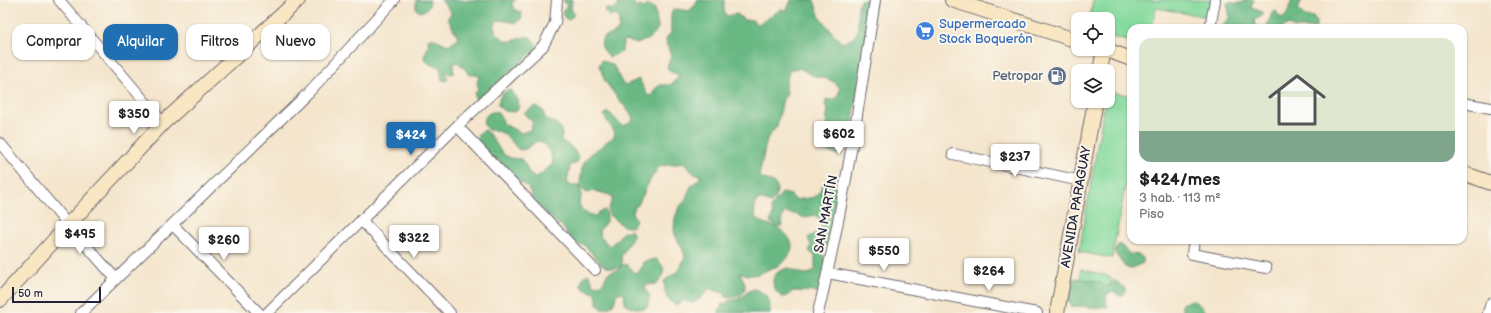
<!DOCTYPE html>
<html lang="es">
<head>
<meta charset="utf-8">
<style>
	:root { --surface:#fff; --page:#f2f2f2; --text:#222; --muted:#767676; --accent:#1f6fb2 }
	body { margin:0; font-family:"Balsamiq Sans",sans-serif; background:var(--page); color:var(--text); height:100vh; display:flex; flex-direction:column; font-size:15px; white-space:nowrap }
	* { box-sizing:border-box; margin:0 }
	p { font-size:13px; color:var(--muted) }
	.icon { flex:none; width:22px; height:22px; fill:none; stroke:currentColor; stroke-width:2; stroke-linecap:round; stroke-linejoin:round }
	.map { position:relative; flex:1; overflow:hidden }
	.drawer { position:absolute; left:1127px; top:24px; width:340px; height:220px; display:flex; flex-direction:column; background:var(--surface); border-radius:12px; box-shadow:0 1px 3px #0004 }
	.drawer>* { flex:none }
	.top-card { position:absolute; left:12px; top:24px; width:380px; height:36px; display:flex; gap:8px }
	.tools { position:absolute; left:1071px; top:12px; display:grid; gap:8px }
	.tools a { display:grid; place-items:center; width:44px; height:44px; border-radius:8px; background:var(--surface); box-shadow:0 1px 3px #0004; font-size:20px }
	.scale { position:absolute; left:12px; bottom:10px; width:89px; box-sizing:border-box; padding-left:4px; border:2px solid #22223b; border-top:0; font-size:11px; line-height:14px; white-space:nowrap; color:#22223b; -webkit-text-stroke:3px #fbf7ec; paint-order:stroke }
	.price { position:absolute; translate:-50% -34px; padding:0 9px; border-radius:4px; background:#fff; color:#222; font-size:13px; line-height:26px; filter:drop-shadow(0 1px 2px #0008) }
	.price::after { content:''; position:absolute; left:50%; top:24px; width:12px; height:9px; margin-left:-6px; background:inherit; clip-path:polygon(0 0,100% 0,50% 100%) }
	.price.current { background:var(--accent); color:#fff }
	ul { padding:0; list-style:none }
	li { display:grid; align-content:center; gap:8px; height:212px; padding:0 12px }
	li span { display:grid; place-items:center; height:124px; border-radius:12px; color:#555 }
	li>.icon { margin-inline-start:auto }
	span .icon { width:72px; height:72px; fill:#fffc; stroke-width:1 }
	li b { font-size:17px }
	.chip { padding:0 14px; border-radius:12px; background:var(--surface); box-shadow:0 1px 3px #0004; font-size:14px; line-height:36px }
	.chip.current { background:var(--accent); color:#fff }
	.map>svg:first-child { display:block }
	.green { fill:#84d99c; stroke:#537e6c }
	.forest { fill:#6bb984; stroke:#466e60 }
	.lines { fill:none; stroke-linecap:round; stroke-linejoin:round }
	.street-casing { stroke:#6c666e; stroke-width:12 }
	.secondary-casing { stroke:#6c666e; stroke-width:16 }
	.street { stroke:#fff; stroke-width:10 }
	.secondary { stroke:#f9e7c3; stroke-width:14 }
	.labels { text-anchor:middle; dominant-baseline:central; stroke-width:4; stroke-linejoin:round; paint-order:stroke }
	.shop-label { font-size:13px; fill:#366cbe; stroke:#fbf7ec; text-anchor:start }
	.service-label { font-size:13px; fill:#4e5e75; stroke:#fbf7ec; text-anchor:end }
	.street-label { font-size:13px; fill:#22223b; stroke:#fbf7ec }
</style>
</head>
<body>
<div class="map">
<svg width="1491" height="313" viewBox="0 0 1491 313">
	<rect width="100%" height="100%" fill="#fbf7ec"/>
	<filter id="ink" filterUnits="userSpaceOnUse"><feTurbulence type="fractalNoise" baseFrequency=".025" numOctaves="2"/><feDisplacementMap in="SourceGraphic" scale="8" xChannelSelector="R" yChannelSelector="G"/><feConvolveMatrix kernelMatrix="1 2 1 2 8 2 1 2 1" color-interpolation-filters="sRGB"/></filter>
	<filter id="wash" filterUnits="userSpaceOnUse"><feTurbulence type="fractalNoise" baseFrequency=".012" numOctaves="4" result="noise"/><feDisplacementMap in="SourceGraphic" scale="16" xChannelSelector="R" yChannelSelector="G"/><feGaussianBlur stdDeviation="0.9" result="paint"/><feColorMatrix in="noise" values="0 0 0 0 0 0 0 0 0 0 0 0 0 0 0 0 0 1.4 0 .05"/><feComposite in="paint" operator="in"/></filter>
	<g filter="url(#wash)">
		<rect width="100%" height="100%" fill="#f4e5cc"/>
		<path class="green" d="M1093,0H1211L1208,17L1156,8L1152,28H1131V42L1108,36V19H1089Z
			M1108,91L1131,96V166H1129L1112,258L1079,252L1105,101H1108Z
			M1081,269L1111,277L1110,291L1080,284Z"/>
		<path class="forest" d="M416,0H430C430,7 427,10 420,12L416,9Z
			M441,0H516L512,2L513,7L518,12H521L522,18L517,23L501,20H498L495,24V32C513,50 513,36 530,37L536,44V49L502,79L490,88L487,93L478,99H475V92L478,89L477,81L479,78L476,74L470,75L458,62L453,64L454,73L451,74L445,72L448,79L445,81L442,80L440,67L431,65L424,59C424,53 430,47 428,41L430,37L448,45L456,41L458,37L448,19V17L451,14V12Z
			M563,0H572L571,8L574,15L568,20L563,16V10L567,7Z
			M616,0H632L636,8L640,6L644,8L648,5L655,9L658,28L654,34L648,39L637,44L625,40L623,42L622,52L609,57C603,50 599,46 603,37L613,34L619,29V18L617,15L609,16L605,12L606,8L615,10L618,5Z
			M697,0H724V11L726,16L737,14L744,20H753L757,25L780,10H787L791,0H814L820,18L842,43C869,34 852,20 860,0H872L849,146L836,155C834,154 830,153 828,151C822,145 827,118 828,110L825,105L826,99L833,100L837,97L840,89C834,78 823,79 812,75C808,74 805,70 801,69C798,67 792,69 789,71L786,83L787,95L783,99L777,126L768,137L766,143L759,176C765,181 778,180 777,191C776,197 775,199 771,203L760,199L757,200C755,205 753,213 756,218C760,223 774,225 781,230C798,243 794,255 778,266C775,267 772,268 769,269C765,271 762,273 758,274C755,275 751,275 749,275C745,275 744,273 740,273C741,277 745,280 745,285C746,296 734,299 726,297L723,292C717,293 713,288 708,289C704,296 699,300 692,303L684,300L677,305C663,298 666,294 664,281L679,270L683,262L685,257L683,250L675,235L674,229L675,218L679,207L685,201L691,186L699,179L701,175L694,174L684,163L660,166L650,180L638,205L634,208L632,213L636,219L633,226C623,230 618,221 610,216L608,209L613,199L610,195L595,191L587,193L580,188C579,182 581,180 581,175C582,162 588,155 599,148C602,147 603,144 606,142C610,139 613,139 615,134C613,127 606,122 604,115L608,112C614,116 618,124 624,126L632,121L633,118L624,105L621,103L605,81L599,65L602,60L613,65L622,83L626,85L639,79L648,96L652,95L655,89L660,85H670L679,77L676,73H673L667,68L669,62L671,59C671,49 660,41 671,33V14L672,11L677,9L689,11L696,4Z
			M1244,0H1255L1252,3L1251,8L1260,11L1264,14L1259,18L1255,19L1254,24L1261,28H1223L1222,26L1230,17L1227,3L1231,2L1235,4L1244,2Z
			M1292,0H1302L1298,8L1304,16L1313,17L1316,21V28H1294L1289,25L1284,26L1283,28H1266L1272,13L1276,11L1279,16L1283,18L1287,14Z
			M510,90C516,95 519,99 519,107L515,112L504,111L498,106C498,97 502,92 510,90Z
			M536,106L543,111L546,120C556,124 559,122 562,134L561,138V141C569,144 577,151 579,160L575,164H572L570,166C570,168 568,180 567,181L569,185L577,186C583,191 582,196 579,203C582,212 587,214 596,216L599,212L605,210L607,213V220L599,231L600,236L609,246L616,241L623,232L631,230L634,235C629,242 625,249 621,257L622,262L620,267C602,274 595,254 583,244L580,245L573,242L562,226L553,220L535,203L528,188L524,184L516,180L498,160L493,158L477,142L478,134L485,130C494,137 499,153 508,157C512,159 517,158 521,159L525,164L530,175L536,178L553,164C553,155 546,141 537,141L526,149L519,150L505,134L495,130H488L483,123C484,116 489,111 497,112L502,119L504,124L521,133L530,130L533,122L527,117L524,113Z
			M829,177L836,181L840,187L829,246L825,245L821,247V250L826,265L821,292L793,291L788,296L782,297C776,294 769,281 776,274C778,271 785,269 788,268C799,271 806,279 815,269V256L809,251L811,245L808,238L816,233L822,231L820,219L815,215C803,217 808,220 796,214H792L785,212C782,214 781,222 782,226L778,227L770,222L773,214L771,209V207L782,193L791,195L796,200C802,198 808,199 814,197C821,194 821,183 829,177Z
			M1119,244L1130,254L1139,255L1143,258V263L1130,269L1125,267L1115,253L1116,248Z
			M656,259C666,267 666,274 657,284L645,285V289L650,296L647,307L643,309L630,307L625,303L624,293L622,292L616,294C616,304 611,308 602,309L597,304C598,287 588,295 581,286C581,281 583,275 589,274L594,285C603,287 604,280 608,273L618,270L623,264L628,265L635,273H638L642,267L643,262Z
			M1077,278L1099,282L1105,286H1110L1114,280L1124,287L1126,291L1121,297C1119,295 1114,292 1112,292C1104,293 1106,302 1108,306L1107,308L1105,306C1095,310 1083,304 1071,307L1063,291L1070,280Z
			M754,289C762,292 768,294 770,304C770,308 769,309 771,313H719V311L721,308V305L728,303V301L730,300C741,302 745,291 754,289Z
			M1192,300C1198,302 1202,307 1205,313H1182V304Z"/>
	</g>
	<g filter="url(#ink)">
		<g class="lines">
			<defs>
				<path id="street" d="M59,0L163,123
					M1210,28L1215,0
					M1463,103L1491,108
					M457,126L595,270
					M0,143L68,225L116,279L308,93L394,0
					M953,154L1081,181
					M361,220L450,313
					M173,225L259,313
					M1194,240L1192,254L1266,268
					M828,273L1037,313
					M81,313L116,279
					M267,313L457,126L543,46L555,23L557,0
					M818,313C843,210 859,105 875,0
					M1488,313L1491,303"/>
				<path id="secondary" d="M952,0L1078,41
					M1104,49L1131,59
					M1100,71L1104,49
					M1463,173L1491,183
					M0,300L68,225L163,123L298,0
					M1057,313L1095,101"/>
			</defs>
			<use href="#street" class="street-casing"/>
			<use href="#secondary" class="secondary-casing"/>
			<use href="#street" class="street"/>
			<use href="#secondary" class="secondary"/>
		</g>
	</g>
	<defs>
		<symbol id="supermarket-disc" viewBox="-11 -11 22 22"><circle r="9.5" fill="#3f7fe0" stroke="#fbf7ec"/><path d="M-6-5.5h2.5l.6 2H6L4.5 2H-2.5L-4.4-4H-6ZM-1.5 3.2a1.3 1.3 0 1 0 .1 0ZM3 3.2a1.3 1.3 0 1 0 .1 0Z" fill="#fff"/></symbol>
		<symbol id="fuel-disc" viewBox="-11 -11 22 22"><circle r="9.5" fill="#5c6f8a" stroke="#fbf7ec"/><path d="M-5.5-6h7V0h2V4h1.3V-2.5L3-4.5l.8-.8L6-3V5H2.5V1h-1V6h-7ZM-4.2-4.7v3.2H.2V-4.7Z" fill="#fff"/></symbol>
	</defs>
	<g fill-rule="evenodd">
		<use href="#supermarket-disc" x="914" y="20" width="22" height="22"/>
		<use href="#fuel-disc" x="1046" y="65" width="22" height="22"/>
	</g>
	<g class="labels">
		<g class="shop-label">
			<text x="939" y="24">Supermercado<tspan x="939" dy="15">Stock Boquerón</tspan></text>
		</g>
		<g class="service-label">
			<text x="1043" y="76">Petropar</text>
		</g>
		<g class="street-label">
			<text transform="translate(1076 207) rotate(-80)">AVENIDA PARAGUAY</text>
			<text transform="translate(826 214) rotate(-79)">SAN MARTÍN</text>
		</g>
	</g>
</svg>
<div class="tools">
<a><svg class="icon" aria-label="locate" viewBox="0 0 24 24"><circle cx="12" cy="12" r="6"/><path d="M12 2v4M12 18v4M2 12h4M18 12h4"/></svg></a>
<a><svg class="icon" aria-label="layers" viewBox="0 0 24 24"><path d="M12 4l9 5-9 5-9-5zM3 14l9 5 9-5"/></svg></a>
</div>
<div class="scale">50 m</div>
<b class="price" style="left:134px;top:135px">$350</b>
<b class="price" style="left:839px;top:155px">$602</b>
<b class="price current" style="left:411px;top:156px">$424</b>
<b class="price" style="left:1015px;top:178px">$237</b>
<b class="price" style="left:80px;top:255px">$495</b>
<b class="price" style="left:414px;top:259px">$322</b>
<b class="price" style="left:224px;top:261px">$260</b>
<b class="price" style="left:884px;top:272px">$550</b>
<b class="price" style="left:989px;top:292px">$264</b>
<div class="top-card">
<a class="chip">Comprar</a>
<a class="chip current">Alquilar</a>
<a class="chip">Filtros</a>
<a class="chip">Nuevo</a>
</div>
<section class="drawer">
<ul>
<li><span style="background:linear-gradient(#dfe7d0 75%,#7fa58c 0)"><svg class="icon" aria-label="home" viewBox="0 0 24 24"><path d="M3 11l9-7 9 7M6 9v11h12V9"/></svg></span><div><b>$424/mes</b><p>3 hab. · 113 m²</p><p>Piso</p></div></li>
</ul>
</section>
</div>
</body>
</html>
